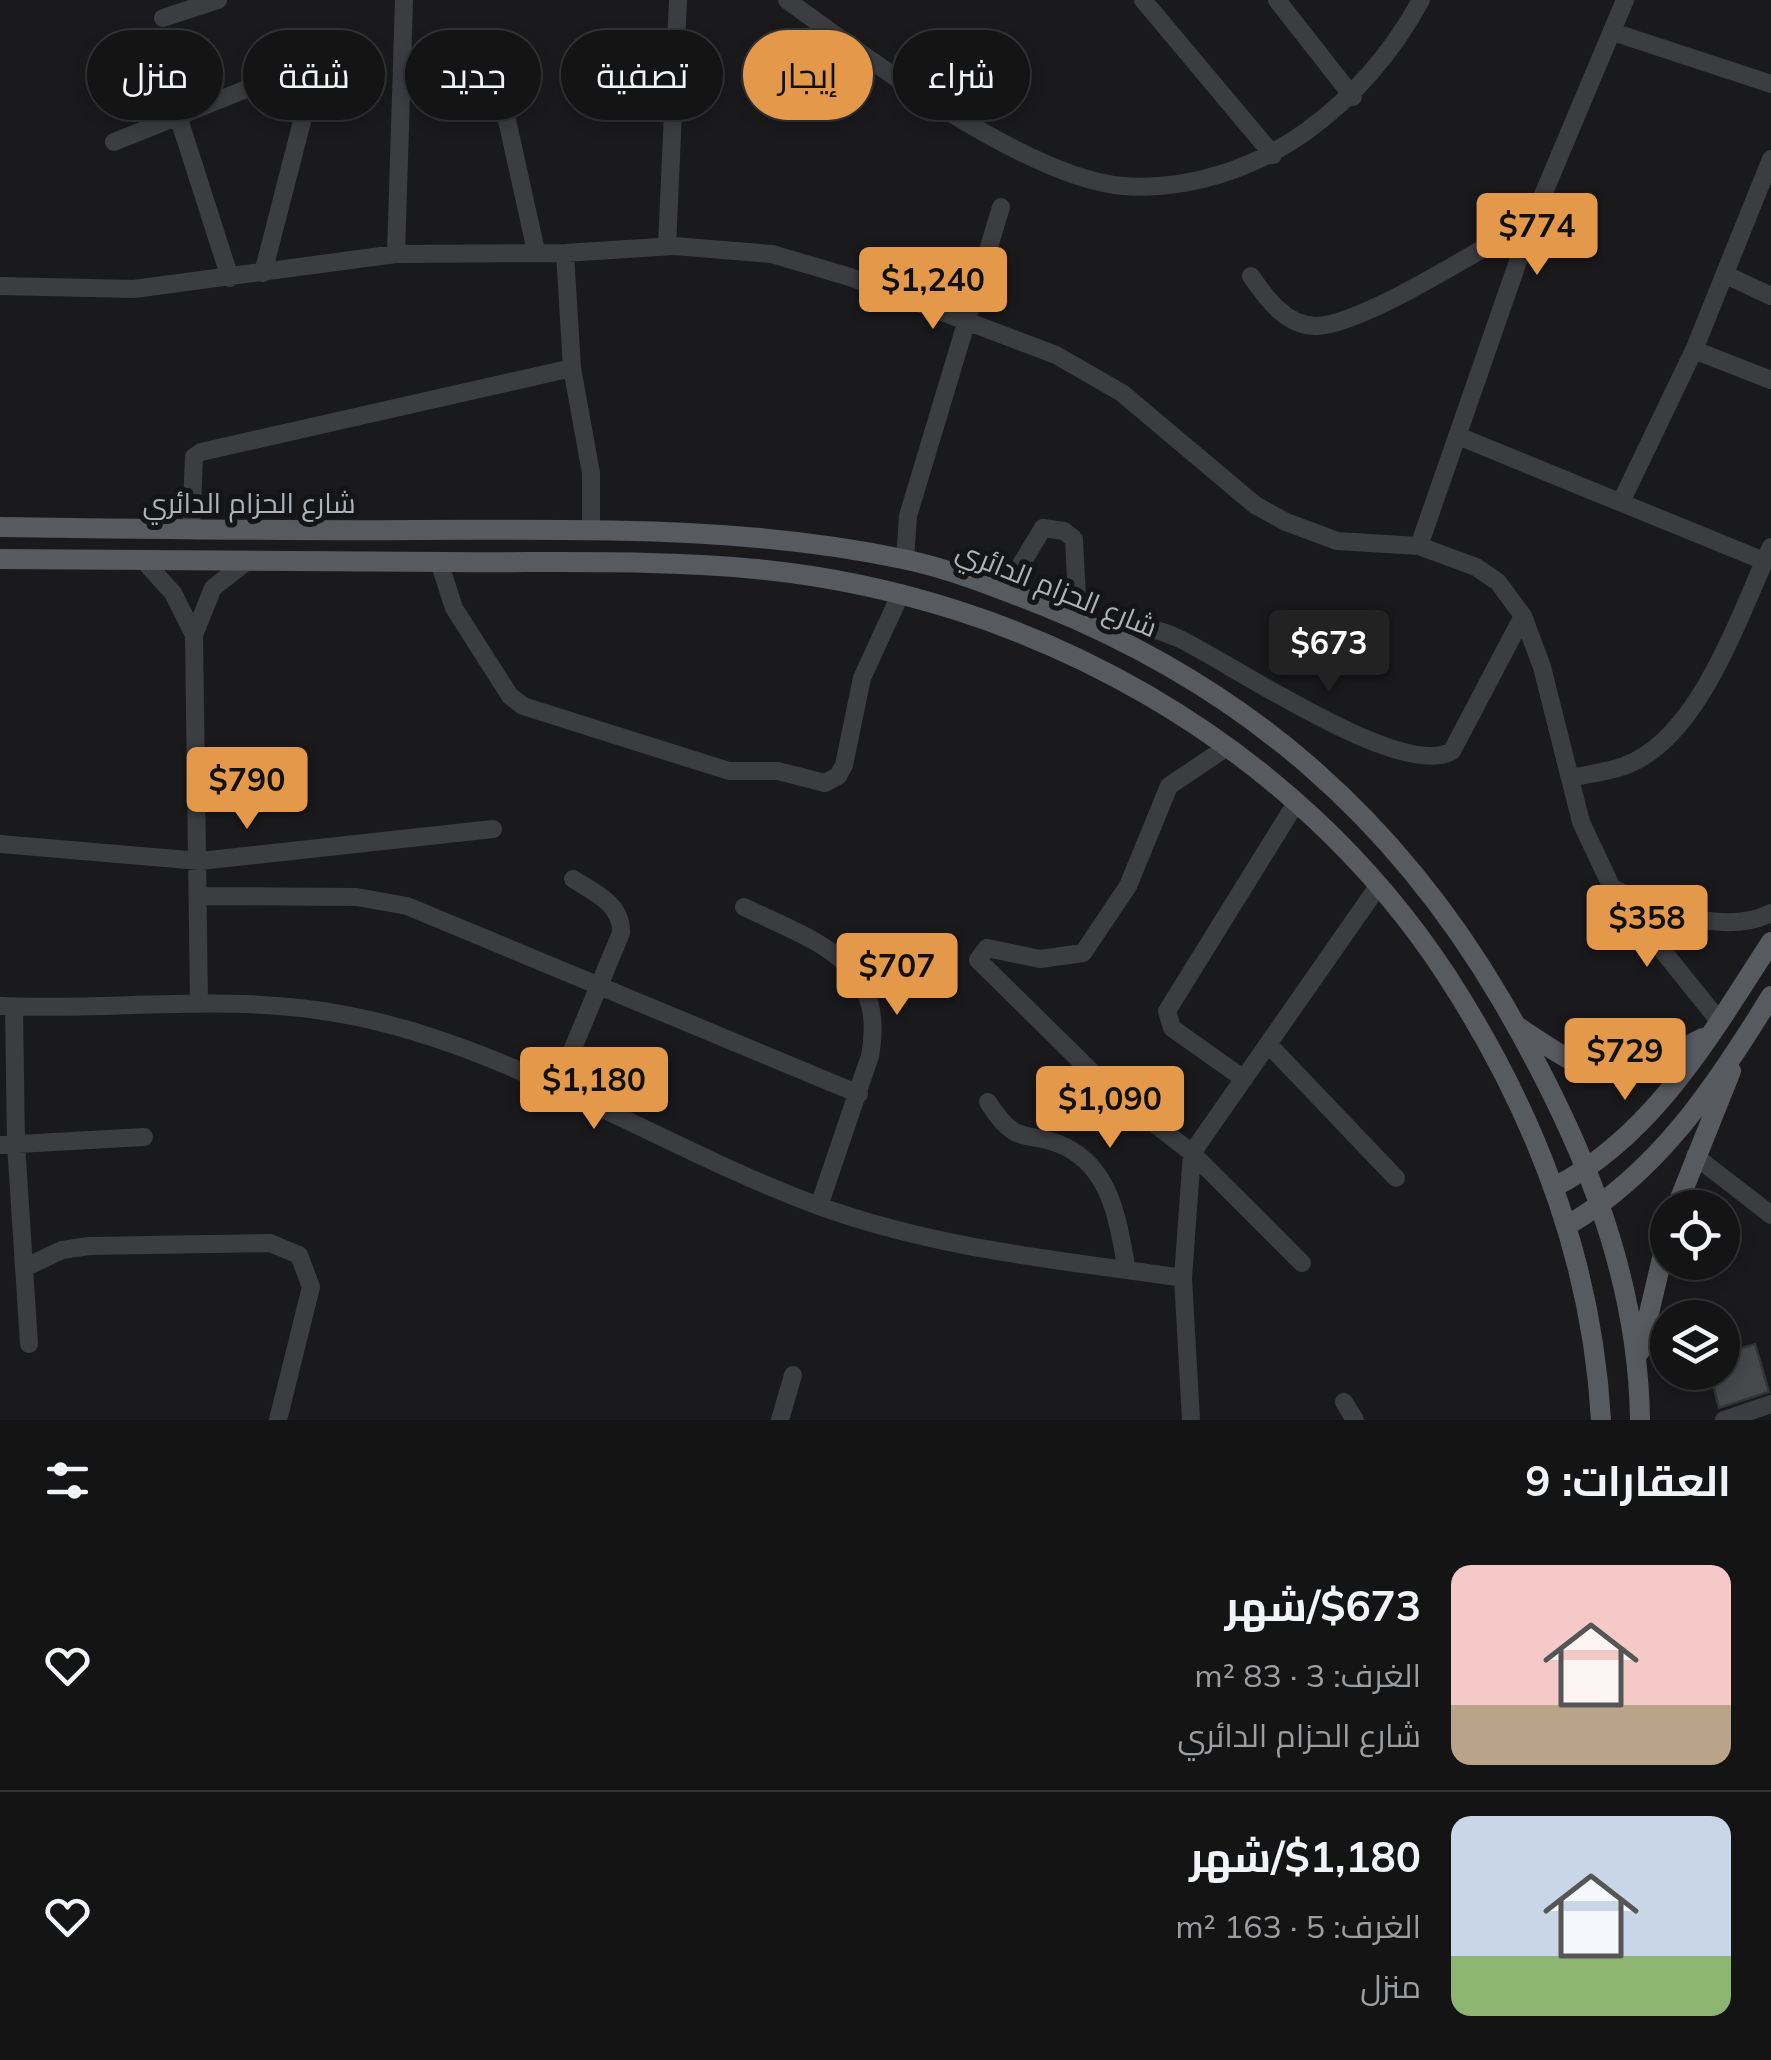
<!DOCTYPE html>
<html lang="ar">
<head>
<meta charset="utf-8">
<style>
	:root { --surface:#141415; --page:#212122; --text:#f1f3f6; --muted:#9d9ea0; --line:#333334; --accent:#e49849 }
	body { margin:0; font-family:Mulish,Cairo,sans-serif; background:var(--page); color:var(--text); direction:rtl; height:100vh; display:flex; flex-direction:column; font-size:38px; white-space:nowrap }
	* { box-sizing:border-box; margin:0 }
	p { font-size:32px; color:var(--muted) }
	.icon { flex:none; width:55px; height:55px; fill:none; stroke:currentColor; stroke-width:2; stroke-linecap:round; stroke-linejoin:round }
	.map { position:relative; height:1420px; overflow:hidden; direction:ltr }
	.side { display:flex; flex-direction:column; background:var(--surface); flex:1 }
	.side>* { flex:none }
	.banner { position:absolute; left:30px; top:30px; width:1000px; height:90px; direction:rtl; display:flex; gap:20px }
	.fabs { position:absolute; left:1650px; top:1190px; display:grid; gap:20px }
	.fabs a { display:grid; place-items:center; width:90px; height:90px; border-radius:50%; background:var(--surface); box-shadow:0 5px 15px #0003,0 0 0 2px var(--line); font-size:50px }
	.price { position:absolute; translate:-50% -85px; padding:0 22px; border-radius:10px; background:var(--accent); color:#111; font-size:32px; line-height:65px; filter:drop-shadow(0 2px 5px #0008) }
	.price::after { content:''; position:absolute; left:50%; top:60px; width:30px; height:22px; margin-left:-15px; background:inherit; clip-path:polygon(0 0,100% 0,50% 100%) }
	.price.current { background:#222; color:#fff }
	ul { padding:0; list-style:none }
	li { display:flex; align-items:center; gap:30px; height:250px; padding:0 40px }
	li+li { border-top:2px solid var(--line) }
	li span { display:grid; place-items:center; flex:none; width:280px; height:200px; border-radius:20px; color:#555 }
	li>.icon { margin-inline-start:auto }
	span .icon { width:120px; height:120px; fill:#fffc; stroke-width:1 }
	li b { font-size:42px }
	h2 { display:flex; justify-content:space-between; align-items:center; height:120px; padding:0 40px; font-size:42px }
	.pill { padding:0 35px; border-radius:45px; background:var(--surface); box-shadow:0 5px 15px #0003,0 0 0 2px var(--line); font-size:35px; line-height:90px }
	.pill.current { background:var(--accent); color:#111 }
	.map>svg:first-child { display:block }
	.building { fill:#47484c; stroke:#343438; stroke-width:2.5 }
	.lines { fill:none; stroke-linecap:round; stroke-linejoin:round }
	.minor { stroke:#3b3d40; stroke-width:18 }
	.major { stroke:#575a5f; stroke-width:20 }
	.labels { text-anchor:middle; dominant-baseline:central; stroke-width:10; stroke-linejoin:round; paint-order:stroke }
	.street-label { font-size:28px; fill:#adb3ba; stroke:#151517 }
</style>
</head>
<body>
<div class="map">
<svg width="1771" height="1420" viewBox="0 0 1771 1420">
	<rect width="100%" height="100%" fill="#1a1a1c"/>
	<path class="building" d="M1755,1344L1769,1392L1719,1408L1710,1372H1722V1354Z"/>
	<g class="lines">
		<path class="minor" d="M787,0C866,58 1027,178 1123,186C1189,191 1256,168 1308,130C1356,95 1392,53 1421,0
			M1143,0L1273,155
			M1277,0L1353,97
			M163,18L218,0
			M1613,32L1771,84
			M489,39L536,251
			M179,119L230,278
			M114,142L244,90L296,82L308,98L263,273
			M667,246L678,0
			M565,253L572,368L591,473V530
			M396,254L404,0
			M1726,275L1771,296
			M1251,276C1266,298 1286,326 1316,326C1364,325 1483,246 1532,221
			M0,286L134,289L396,254L565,253L674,246L772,254L850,277L1056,355L1122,393L1255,505L1286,522L1337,541L1419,546L1476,567L1498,582L1523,616L1542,667L1581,822L1612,888L1720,1022
			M1694,350L1771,380
			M1458,436L1764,561
			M1622,500L1694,350L1771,159
			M191,530L194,457L201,452L572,368
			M1419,546L1532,221L1625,0
			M905,559L908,516L1001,207
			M143,560L173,593L194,635
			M439,562L454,608L510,696L523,706L729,771H778L825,783L838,776L844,765L862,678L901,593
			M1005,591L1043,528L1064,531L1074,539L1078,620
			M1097,628C1124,622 1155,627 1180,639C1232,664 1402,781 1452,751L1523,616
			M1227,747L1169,786L1128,886L1083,953L1040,959L987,948L978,960L1105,1085L1192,1153L1302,1263
			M1571,778C1588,774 1607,772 1624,766C1700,739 1739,614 1771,547
			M0,844L200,861L493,829
			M1617,890C1659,911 1725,936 1771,913
			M201,896L357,897L407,906L859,1094
			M744,907C814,941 888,961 870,1056L819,1206
			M199,1004L194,635L213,588L247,561
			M0,1006C113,1011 229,993 341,1014C506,1043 663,1149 819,1206C937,1249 1060,1260 1183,1278
			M14,1007L16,1144L29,1344
			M1269,1045L1396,1178
			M1244,1079L1172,1028L1167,1011L1296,803
			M556,1089L621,933C622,904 595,893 573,879
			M988,1102C1018,1150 1027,1128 1066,1147C1113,1171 1118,1224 1127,1270
			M0,1145L144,1137
			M1695,1156L1771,1215
			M24,1268L62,1250L89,1246L270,1243L299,1255L311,1287L278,1420
			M1344,1402L1355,1420
			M780,1420L793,1375
			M1191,1420L1183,1278L1192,1153L1379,885
			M1724,1420L1771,1404"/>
		<path class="major" d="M0,527C138,529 277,531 415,530C578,530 743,525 903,559C951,569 998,588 1044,606C1244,687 1393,815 1502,1001C1577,1130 1638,1268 1640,1420
			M0,559C148,560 297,561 445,562C549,563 653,559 756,569C1030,595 1295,743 1447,976C1534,1110 1592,1259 1601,1420
			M1517,1026C1604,1085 1608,1085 1703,1038
			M1554,1187C1653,1137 1712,1033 1771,942
			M1676,1208L1731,1071
			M1568,1225C1659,1172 1717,1084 1771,996
			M1640,1351L1668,1233"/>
	</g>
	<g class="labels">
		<g class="street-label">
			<text x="249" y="502">شارع الحزام الدائري</text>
			<text transform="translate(1057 588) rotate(22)">شارع الحزام الدائري</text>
		</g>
	</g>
</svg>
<div class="fabs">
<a><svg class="icon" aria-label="locate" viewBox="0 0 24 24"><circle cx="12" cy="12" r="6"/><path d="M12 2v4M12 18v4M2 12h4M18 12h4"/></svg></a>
<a><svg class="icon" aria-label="layers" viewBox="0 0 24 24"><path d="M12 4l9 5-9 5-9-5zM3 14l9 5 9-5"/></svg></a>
</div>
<b class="price" style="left:1537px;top:278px">$774</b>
<b class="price" style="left:933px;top:332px">$1,240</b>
<b class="price current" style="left:1329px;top:695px">$673</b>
<b class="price" style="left:247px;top:832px">$790</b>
<b class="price" style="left:1647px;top:970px">$358</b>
<b class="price" style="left:897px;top:1018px">$707</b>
<b class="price" style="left:1625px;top:1103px">$729</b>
<b class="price" style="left:594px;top:1132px">$1,180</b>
<b class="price" style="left:1110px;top:1151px">$1,090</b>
<div class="banner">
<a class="pill">شراء</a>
<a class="pill current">إيجار</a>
<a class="pill">تصفية</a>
<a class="pill">جديد</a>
<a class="pill">شقة</a>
<a class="pill">منزل</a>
</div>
</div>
<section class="side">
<h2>العقارات: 9<svg class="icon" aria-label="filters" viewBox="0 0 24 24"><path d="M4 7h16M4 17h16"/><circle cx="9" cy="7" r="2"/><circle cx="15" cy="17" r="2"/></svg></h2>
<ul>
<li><span style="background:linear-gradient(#f6c9c9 70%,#b9a48a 0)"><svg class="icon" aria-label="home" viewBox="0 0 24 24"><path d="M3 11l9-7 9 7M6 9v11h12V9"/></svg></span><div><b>$673/شهر</b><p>الغرف: 3 · 83 m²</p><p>شارع الحزام الدائري</p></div><svg class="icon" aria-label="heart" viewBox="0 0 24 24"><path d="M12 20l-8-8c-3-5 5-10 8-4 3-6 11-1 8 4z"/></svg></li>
<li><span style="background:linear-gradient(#c9d6e8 70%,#8fb573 0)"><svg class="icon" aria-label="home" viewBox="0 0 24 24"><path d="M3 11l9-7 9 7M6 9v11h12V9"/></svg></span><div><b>$1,180/شهر</b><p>الغرف: 5 · 163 m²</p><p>منزل</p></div><svg class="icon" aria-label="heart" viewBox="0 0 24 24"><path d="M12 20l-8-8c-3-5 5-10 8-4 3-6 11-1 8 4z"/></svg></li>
</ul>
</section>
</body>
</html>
